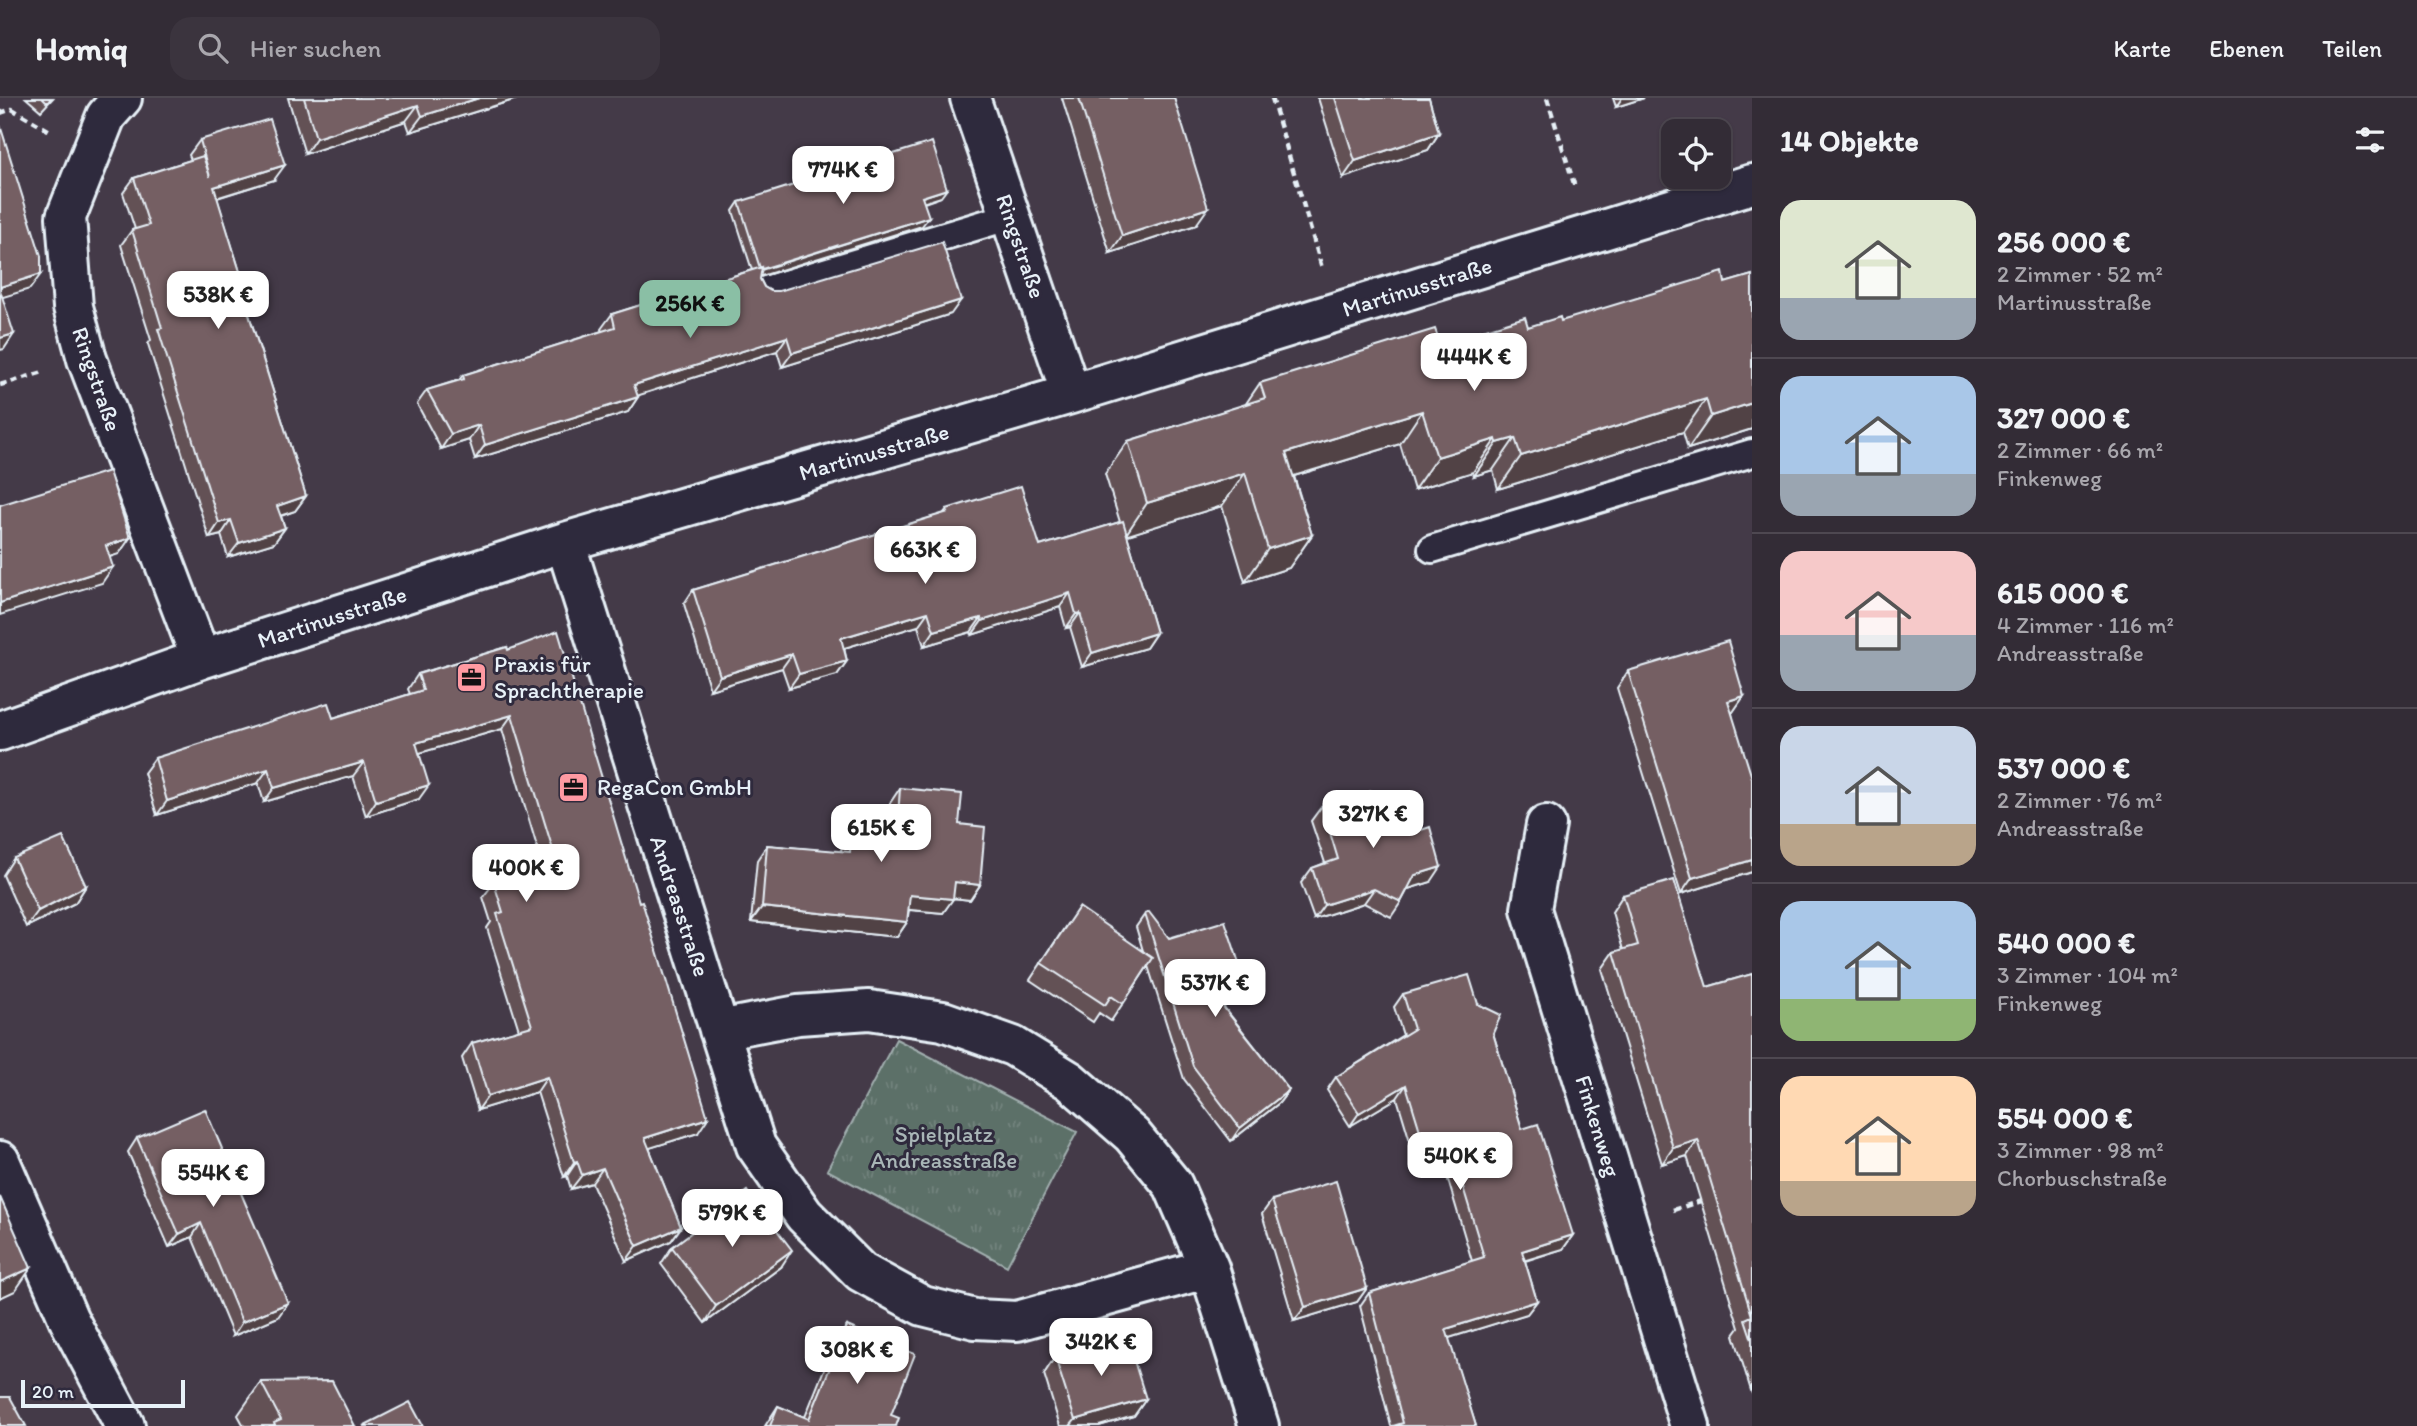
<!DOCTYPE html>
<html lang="de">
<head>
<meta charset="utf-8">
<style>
	:root { --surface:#332c36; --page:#3b343e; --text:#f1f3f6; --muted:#a9a7ad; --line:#4e4851; --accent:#8abfa5 }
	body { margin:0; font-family:Itim,sans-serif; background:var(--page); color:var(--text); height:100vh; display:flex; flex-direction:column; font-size:26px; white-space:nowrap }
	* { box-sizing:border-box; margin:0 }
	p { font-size:23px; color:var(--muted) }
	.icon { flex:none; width:38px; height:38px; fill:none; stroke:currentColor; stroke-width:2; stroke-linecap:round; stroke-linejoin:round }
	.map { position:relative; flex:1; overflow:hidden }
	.details { display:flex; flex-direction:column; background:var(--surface); width:665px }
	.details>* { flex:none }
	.tools { position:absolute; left:1661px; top:21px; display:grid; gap:14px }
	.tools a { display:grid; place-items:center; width:70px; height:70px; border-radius:14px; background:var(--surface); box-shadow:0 2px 5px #0004,0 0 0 2px var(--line); font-size:35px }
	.scale { position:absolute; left:21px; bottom:18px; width:164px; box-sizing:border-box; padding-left:7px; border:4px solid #e8f1f8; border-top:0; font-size:19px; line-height:24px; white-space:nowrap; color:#e8f1f8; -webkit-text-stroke:5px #2f2a3d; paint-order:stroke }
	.price { position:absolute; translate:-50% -60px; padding:0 16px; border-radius:14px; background:#fff; color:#222; font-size:23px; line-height:46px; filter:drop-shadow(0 2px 4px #0008) }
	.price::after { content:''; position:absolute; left:50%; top:42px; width:21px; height:16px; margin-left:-10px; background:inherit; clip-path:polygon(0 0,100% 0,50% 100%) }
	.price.on { background:var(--accent); color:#111 }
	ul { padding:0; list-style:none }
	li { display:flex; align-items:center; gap:21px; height:175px; padding:0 28px }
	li+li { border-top:2px solid var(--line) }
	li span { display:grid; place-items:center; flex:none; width:196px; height:140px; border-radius:21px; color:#555 }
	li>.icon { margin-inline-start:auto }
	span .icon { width:84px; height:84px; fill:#fffc; stroke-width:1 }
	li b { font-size:30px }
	h2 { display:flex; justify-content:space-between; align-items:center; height:84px; padding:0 28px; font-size:30px }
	header { display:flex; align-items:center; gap:42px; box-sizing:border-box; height:98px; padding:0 35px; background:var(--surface); border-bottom:2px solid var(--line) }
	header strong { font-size:33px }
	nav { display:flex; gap:38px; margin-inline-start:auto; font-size:24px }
	.search { width:490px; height:63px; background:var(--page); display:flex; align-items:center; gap:18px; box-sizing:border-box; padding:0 24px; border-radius:21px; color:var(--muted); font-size:26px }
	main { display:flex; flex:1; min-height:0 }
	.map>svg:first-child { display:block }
	.park { fill:url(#park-tufts); stroke:#a2b0b0; stroke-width:2 }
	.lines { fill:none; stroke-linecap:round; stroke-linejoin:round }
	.lane-casing { stroke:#e8f1f8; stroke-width:32 }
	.street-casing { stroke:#e8f1f8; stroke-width:44 }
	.secondary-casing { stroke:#e8f1f8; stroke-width:44 }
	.path { stroke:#e8f1f8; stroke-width:4.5; stroke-dasharray:7 5; stroke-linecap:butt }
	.lane { stroke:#2f2a3d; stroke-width:26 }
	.street { stroke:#2f2a3d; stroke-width:38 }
	.secondary { stroke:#2f2a3d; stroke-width:38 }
	.wall { fill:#645155; stroke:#e8f1f8; stroke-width:2 }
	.shaded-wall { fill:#514245; stroke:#e8f1f8; stroke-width:2 }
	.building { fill:#745e63; stroke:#e8f1f8; stroke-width:2 }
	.labels { text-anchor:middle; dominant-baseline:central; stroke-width:6; stroke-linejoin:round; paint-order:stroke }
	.street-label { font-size:23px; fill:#e8f1f8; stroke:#2f2a3d }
	.poi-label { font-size:23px; fill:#e8f1f8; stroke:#2f2a3d; text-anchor:start }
	.park-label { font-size:23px; fill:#a9b6b7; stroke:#2f2a3d }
</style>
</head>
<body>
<header>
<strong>Homiq</strong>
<div class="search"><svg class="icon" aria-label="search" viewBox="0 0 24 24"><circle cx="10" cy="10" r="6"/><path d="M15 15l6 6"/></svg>Hier suchen</div>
<nav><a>Karte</a><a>Ebenen</a><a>Teilen</a></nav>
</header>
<main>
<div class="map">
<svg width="1752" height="1328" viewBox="0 0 1752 1328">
	<defs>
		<pattern id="park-tufts" width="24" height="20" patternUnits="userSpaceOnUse" patternTransform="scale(1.75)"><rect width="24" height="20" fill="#5c6f68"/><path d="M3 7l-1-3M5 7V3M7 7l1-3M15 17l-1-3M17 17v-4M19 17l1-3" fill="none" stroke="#73847e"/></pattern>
	</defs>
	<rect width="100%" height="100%" fill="#443a48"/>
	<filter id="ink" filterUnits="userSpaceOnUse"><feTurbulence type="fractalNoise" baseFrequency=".0143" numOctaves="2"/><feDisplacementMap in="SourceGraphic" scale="14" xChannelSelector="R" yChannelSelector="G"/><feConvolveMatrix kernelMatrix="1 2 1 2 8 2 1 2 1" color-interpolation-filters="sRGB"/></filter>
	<g filter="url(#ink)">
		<path class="park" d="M896,941L1077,1034L1007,1168L827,1072Z"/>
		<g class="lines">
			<defs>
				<path id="lane" d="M765,192L1011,118
					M1432,451L1752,355"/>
				<path id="street" d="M122,0L106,18L66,119L73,209L87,261L201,561
					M970,0L1071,296
					M565,444L756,1048L804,1117L861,1174L923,1208L975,1221L1017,1223L1209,1170
					M0,633L201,561L565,444L1071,296L1752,86
					M1546,727L1531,811L1690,1328
					M719,932L798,917L869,912L943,923L1013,948L1070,983L1132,1037L1173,1087L1209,1170L1259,1328"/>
				<path id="secondary" d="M0,1063L69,1222L125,1328"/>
			</defs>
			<use href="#lane" class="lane-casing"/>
			<use href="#street" class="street-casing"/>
			<use href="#secondary" class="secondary-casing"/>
			<path class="path" d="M1272,0L1322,170
				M1547,0L1575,89
				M0,15L12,11L50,33
				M0,287L43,274
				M1673,1112L1704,1102"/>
			<use href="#lane" class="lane"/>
			<use href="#street" class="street"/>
			<use href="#secondary" class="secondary"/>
		</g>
		<path class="wall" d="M26,0H53L41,13Z
			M288,0H520L410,34L406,23L305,56Z
			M1062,0H1174L1196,127L1110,155Z
			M1318,0H1429L1439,35L1428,52L1343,80Z
			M1613,0H1644L1616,9Z
			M200,42L274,82L217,100L249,203L246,207L306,398L295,413L281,418L285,430L274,445L228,459L221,437L209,440L148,246L151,242L121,147L132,132L135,131L123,95L134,80L191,62L189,57Z
			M941,99L924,105L922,128L760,179V181L764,189L771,193L951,216L782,269L777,253L638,297V299L628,314L475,361L469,342L441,351L417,306L427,292L459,282L463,277L602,233L601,231L612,216L752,172L733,113L739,104Z
			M1752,177V331L1688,351L1683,334L1498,391L1493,372L1474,378L1473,374L1414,392L1400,346L1294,378L1312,437L1289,470L1245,484L1222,408L1127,437L1156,535L1146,550L1082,569L1070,529L1066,530L1060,509L972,537L971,534L924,548L918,528L844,550L847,563L837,577L789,590L782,570L710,592L684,506L693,492L943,416L947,411L1040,448L1120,424L1105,376L1128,343L1245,307L1260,285L1440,245L1561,223L1725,185Z
			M507,549L698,1035L649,1050L681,1129L671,1143L626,1163L592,1085L571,1091L567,1078L564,1079L537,994L478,1012L462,960L472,945L519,932L487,830L491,824L483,799L494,785L543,769L502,631L419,655V701L366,718L353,678L264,704L258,685L157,717L144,675L155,660L333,620L410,596L408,591L418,576Z
			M1628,573L1744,598L1732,615L1752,774L1681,796L1617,590Z
			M900,690L959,726L980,787L970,802L953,800L943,815L909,812L907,824L897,839L751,824L757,762L767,747L841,754L842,745L852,730L888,733L890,705Z
			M1322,708L1380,715L1431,784L1408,791L1401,804L1391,819L1364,805L1314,821L1301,785L1312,770L1325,765L1311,723Z
			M14,760L86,788L75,805L26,829L3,777Z
			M1623,797L1707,889L1752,876V1296L1734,1237L1739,1230L1687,1058L1662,1066L1602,871L1614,854L1623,852L1612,814Z
			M1145,816L1169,840L1237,899L1220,904L1289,992L1279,1005L1231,1043L1184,981L1148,868L1111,923L1099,915L1093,924L1030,882L1067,826L1143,853L1136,829Z
			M1403,896L1478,906L1493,935L1522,1031L1573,1137L1563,1151L1525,1163L1537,1203L1527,1216L1448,1240L1476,1328H1391L1360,1208L1369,1195L1472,1163L1440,1055L1416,1063L1397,1000L1350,1028L1327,992L1336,979L1403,937L1394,909Z
			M137,1040L278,1219L233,1238L192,1139L169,1149L128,1054Z
			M1272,1102L1367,1190L1357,1204L1294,1223L1262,1116Z
			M672,1149L781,1169L705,1225L661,1166Z
			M847,1228L896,1328H765L778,1308L805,1319L835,1244Z
			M1055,1259L1146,1301L1134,1318L1099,1328H1060L1044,1276Z
			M261,1284L355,1328H244L238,1317Z"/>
		<path class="shaded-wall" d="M479,0H520L410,34L422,18Z
			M1622,0H1644L1616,9Z
			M418,7L406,23L305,56L316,40Z
			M1439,35L1428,52L1343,80L1355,63Z
			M285,67L274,82L203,104L214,89Z
			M947,91L941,99L916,107L922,99Z
			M1208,110L1196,127L1110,155L1122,138Z
			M929,119L922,128L755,180L761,172Z
			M41,176L30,191L0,200V189Z
			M961,202L951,216L782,269L792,255Z
			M14,236L4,251L0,252V240Z
			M787,239L777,253L624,302L634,287Z
			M638,299L628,314L475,361L485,347Z
			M1706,301L1683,334L1498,391L1521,358Z
			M1752,305V331L1688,351L1711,318Z
			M1422,313L1400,346L1264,387L1286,355Z
			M479,327L469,342L441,351L451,336Z
			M1515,340L1493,372L1474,378L1497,345Z
			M1496,341L1473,374L1414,392L1437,359Z
			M1245,375L1222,408L1125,438L1147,405Z
			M306,398L295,413L267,422L277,408Z
			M231,422L221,437L209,440L219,425Z
			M285,430L274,445L228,459L239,445Z
			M1312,437L1289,470L1245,484L1268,451Z
			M130,440L119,456L95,464L106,448Z
			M113,469L102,485L0,517V505Z
			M1070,495L1060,509L972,537L982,523Z
			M928,514L918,528L831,554L841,540Z
			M1080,515L1070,529L1066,530L1076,516Z
			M981,520L971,534L924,548L934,533Z
			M1156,535L1146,550L1082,569L1092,555Z
			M792,556L782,570L710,592L720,578Z
			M847,563L837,577L789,590L799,576Z
			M1744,598L1733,614L1717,619L1728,603Z
			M512,617L502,631L406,659L416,645Z
			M364,664L353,678L264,704L274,690Z
			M268,671L258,685L157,717L167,703Z
			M429,687L419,701L366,718L376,703Z
			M1752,762V774L1681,796L1692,780Z
			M1441,769L1431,784L1405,792L1415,777Z
			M955,784L980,787L970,802L944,799Z
			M86,788L75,805L26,829L38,813Z
			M1374,791L1364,805L1314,821L1324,807Z
			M910,797L953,801L943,815L900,811Z
			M762,809L907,824L897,839L751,824Z
			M1246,886L1237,899L1204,909L1213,896Z
			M547,979L537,994L478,1012L488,998Z
			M1406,987L1397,1000L1350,1028L1359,1015Z
			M1289,992L1279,1005L1231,1043L1240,1030Z
			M708,1020L698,1035L634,1055L645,1040Z
			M1449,1042L1440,1055L1416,1063L1425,1049Z
			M1698,1042L1687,1058L1662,1066L1673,1050Z
			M577,1063L567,1078L564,1079L574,1064Z
			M603,1070L592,1085L571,1091L582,1077Z
			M201,1125L192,1139L169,1149L179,1136Z
			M681,1129L671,1143L626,1163L637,1148Z
			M1573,1137L1563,1151L1513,1166L1522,1153Z
			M792,1152L781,1169L705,1225L716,1208Z
			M31,1170L15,1193L0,1200V1184Z
			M1367,1190L1357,1204L1294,1223L1305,1209Z
			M1537,1203L1527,1216L1436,1244L1446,1231Z
			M288,1205L278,1219L233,1238L242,1224Z
			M1146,1301L1134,1318L1099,1328H1070L1075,1322Z"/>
		<path class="building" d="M42,0H51L47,5Z
			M304,0H479L422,18L418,7L316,40Z
			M1079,0H1174L1208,110L1122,138Z
			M1335,0H1429L1439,35L1355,63Z
			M270,21L285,67L214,89L249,203L245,204L306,398L277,408L285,430L239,445L231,422L219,425L158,231L162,230L132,132L149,127L134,80L203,58L210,79L200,42Z
			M0,27L41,158V176L0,189Z
			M932,44L947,91L922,99L929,119L762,171V169L760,170L739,104Z
			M942,144L961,202L792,255L787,239L634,287L638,299L485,347L479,327L451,336L427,292L464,281L463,277L615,229L612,216L762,169L760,181L764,189L771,193H779Z
			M1723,174L1725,185L1752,177V305L1711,318L1706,301L1521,358L1515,340L1497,345L1496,341L1437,359L1422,313L1286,355L1312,437L1268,451L1245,375L1147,405L1128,343L1265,300L1260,285L1435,231L1440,245L1525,219L1528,229L1560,219L1561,223Z
			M0,192L14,236L0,240Z
			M109,373L130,440L106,448L113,469L0,505V407Z
			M1021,388L1040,448L1123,423L1156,535L1092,555L1080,515L1076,516L1070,495L982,523L981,520L934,533L928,514L841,540L847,563L799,576L792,556L720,578L693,492L948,414L947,411Z
			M558,533L639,804L642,803L708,1020L645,1040L681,1129L637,1148L603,1070L582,1077L577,1063L574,1064L547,979L488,998L472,945L532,928L497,816L503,814L494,785L557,765L512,617L416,645L429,687L376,703L364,664L274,690L268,671L167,703L155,660L328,605L333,620L423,592L418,576L507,549L508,552Z
			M1728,543L1744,598L1728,603L1752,680V762L1692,780L1628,573Z
			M900,690L962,696L959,726L985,729L980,787L955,784L953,801L910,797L907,824L762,809L767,747L850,754L852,730L897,734Z
			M1372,693L1380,715L1407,707L1415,734L1430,729L1441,769L1415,777L1401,804L1374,791L1324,807L1312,770L1338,761L1322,708Z
			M63,739L86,788L38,813L14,760Z
			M1674,782L1707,889L1752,876V1242L1745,1221L1752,1218L1698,1042L1673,1050L1614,854L1638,847L1623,797Z
			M1079,809L1153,860L1123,906L1111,898L1105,907L1041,865Z
			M1149,814L1169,840L1225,823L1246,886L1213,896L1289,992L1240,1030L1193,968L1145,816Z
			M1469,877L1478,906L1501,917L1493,935L1522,1031L1538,1026L1573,1137L1522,1153L1537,1203L1446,1231L1476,1328H1393L1403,1325L1369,1195L1484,1159L1449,1042L1425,1049L1406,987L1359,1015L1336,979L1414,931L1403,896Z
			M205,1011L288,1205L242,1224L201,1125L179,1136L137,1040Z
			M1336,1083L1367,1190L1305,1209L1272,1102Z
			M747,1093L792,1152L716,1208L672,1149Z
			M0,1099L31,1170L0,1184Z
			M847,1228L915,1256L891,1317L899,1320L896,1328H770L778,1308L809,1321Z
			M1126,1237L1146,1301L1075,1322L1055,1259Z
			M332,1283L355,1328H275L274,1325L281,1322L261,1284Z
			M0,1299H10L26,1328H0Z
			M410,1304L423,1328H363Z"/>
	</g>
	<defs>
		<symbol id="office-square" viewBox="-11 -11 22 22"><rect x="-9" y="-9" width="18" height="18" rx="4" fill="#ff9aa2" stroke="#2f2a3d"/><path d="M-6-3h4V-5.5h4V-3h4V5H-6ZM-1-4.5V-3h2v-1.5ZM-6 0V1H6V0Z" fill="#111"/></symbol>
	</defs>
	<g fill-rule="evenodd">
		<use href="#office-square" x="454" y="562" width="35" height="35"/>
		<use href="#office-square" x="556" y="672" width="35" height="35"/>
	</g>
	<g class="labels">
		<g class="street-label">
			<text transform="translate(1021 148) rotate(71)">Ringstraße</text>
			<text transform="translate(1417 189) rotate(-17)">Martinusstraße</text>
			<text transform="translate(97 281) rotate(71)">Ringstraße</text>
			<text transform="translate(874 354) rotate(-16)">Martinusstraße</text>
			<text transform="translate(332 519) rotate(-18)">Martinusstraße</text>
			<text transform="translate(680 808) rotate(72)">Andreasstraße</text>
			<text transform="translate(1598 1028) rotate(73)">Finkenweg</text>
		</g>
		<g class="poi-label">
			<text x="494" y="566">Praxis für<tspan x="494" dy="26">Sprachtherapie</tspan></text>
			<text x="597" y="689">RegaCon GmbH</text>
		</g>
		<g class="park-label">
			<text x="944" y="1036">Spielplatz<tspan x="944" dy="26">Andreasstraße</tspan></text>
		</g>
	</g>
</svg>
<div class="tools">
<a><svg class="icon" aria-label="locate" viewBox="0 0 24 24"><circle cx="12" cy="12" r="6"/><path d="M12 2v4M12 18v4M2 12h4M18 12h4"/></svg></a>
</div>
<div class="scale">20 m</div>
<b class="price" style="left:843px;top:108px">774K €</b>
<b class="price" style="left:218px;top:233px">538K €</b>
<b class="price on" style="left:690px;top:242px">256K €</b>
<b class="price" style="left:1474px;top:295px">444K €</b>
<b class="price" style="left:925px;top:488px">663K €</b>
<b class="price" style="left:1373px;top:752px">327K €</b>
<b class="price" style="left:881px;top:766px">615K €</b>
<b class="price" style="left:526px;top:806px">400K €</b>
<b class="price" style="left:1215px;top:921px">537K €</b>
<b class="price" style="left:1460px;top:1094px">540K €</b>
<b class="price" style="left:213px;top:1111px">554K €</b>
<b class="price" style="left:732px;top:1151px">579K €</b>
<b class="price" style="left:1101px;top:1280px">342K €</b>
<b class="price" style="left:857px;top:1288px">308K €</b>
</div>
<section class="details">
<h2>14 Objekte<svg class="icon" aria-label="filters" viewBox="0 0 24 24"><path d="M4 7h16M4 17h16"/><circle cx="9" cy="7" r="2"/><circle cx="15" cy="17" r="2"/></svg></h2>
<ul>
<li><span style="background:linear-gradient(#dfe7d0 70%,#9aa5b1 0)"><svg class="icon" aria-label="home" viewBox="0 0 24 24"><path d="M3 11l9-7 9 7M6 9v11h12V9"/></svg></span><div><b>256 000 €</b><p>2 Zimmer · 52 m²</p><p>Martinusstraße</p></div></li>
<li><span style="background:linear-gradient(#a9c7e8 70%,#9aa5b1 0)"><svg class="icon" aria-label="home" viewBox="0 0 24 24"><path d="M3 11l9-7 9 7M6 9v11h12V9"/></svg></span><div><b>327 000 €</b><p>2 Zimmer · 66 m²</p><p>Finkenweg</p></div></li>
<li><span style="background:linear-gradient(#f6c9c9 60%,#9aa5b1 0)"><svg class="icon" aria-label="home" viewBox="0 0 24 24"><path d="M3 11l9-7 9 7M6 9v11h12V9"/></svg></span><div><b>615 000 €</b><p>4 Zimmer · 116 m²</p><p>Andreasstraße</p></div></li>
<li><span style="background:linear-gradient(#c9d6e8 70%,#b9a48a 0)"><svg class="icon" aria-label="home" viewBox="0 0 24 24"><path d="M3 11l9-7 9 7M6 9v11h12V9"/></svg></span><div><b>537 000 €</b><p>2 Zimmer · 76 m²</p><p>Andreasstraße</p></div></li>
<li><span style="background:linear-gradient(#a9c7e8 70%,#8fb573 0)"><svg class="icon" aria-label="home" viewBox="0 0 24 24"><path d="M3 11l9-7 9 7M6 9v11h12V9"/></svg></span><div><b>540 000 €</b><p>3 Zimmer · 104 m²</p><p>Finkenweg</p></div></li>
<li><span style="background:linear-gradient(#ffd9b3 75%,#b9a48a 0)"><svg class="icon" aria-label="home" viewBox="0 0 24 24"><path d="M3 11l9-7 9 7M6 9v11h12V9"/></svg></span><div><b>554 000 €</b><p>3 Zimmer · 98 m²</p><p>Chorbuschstraße</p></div></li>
</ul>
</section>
</main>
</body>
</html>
